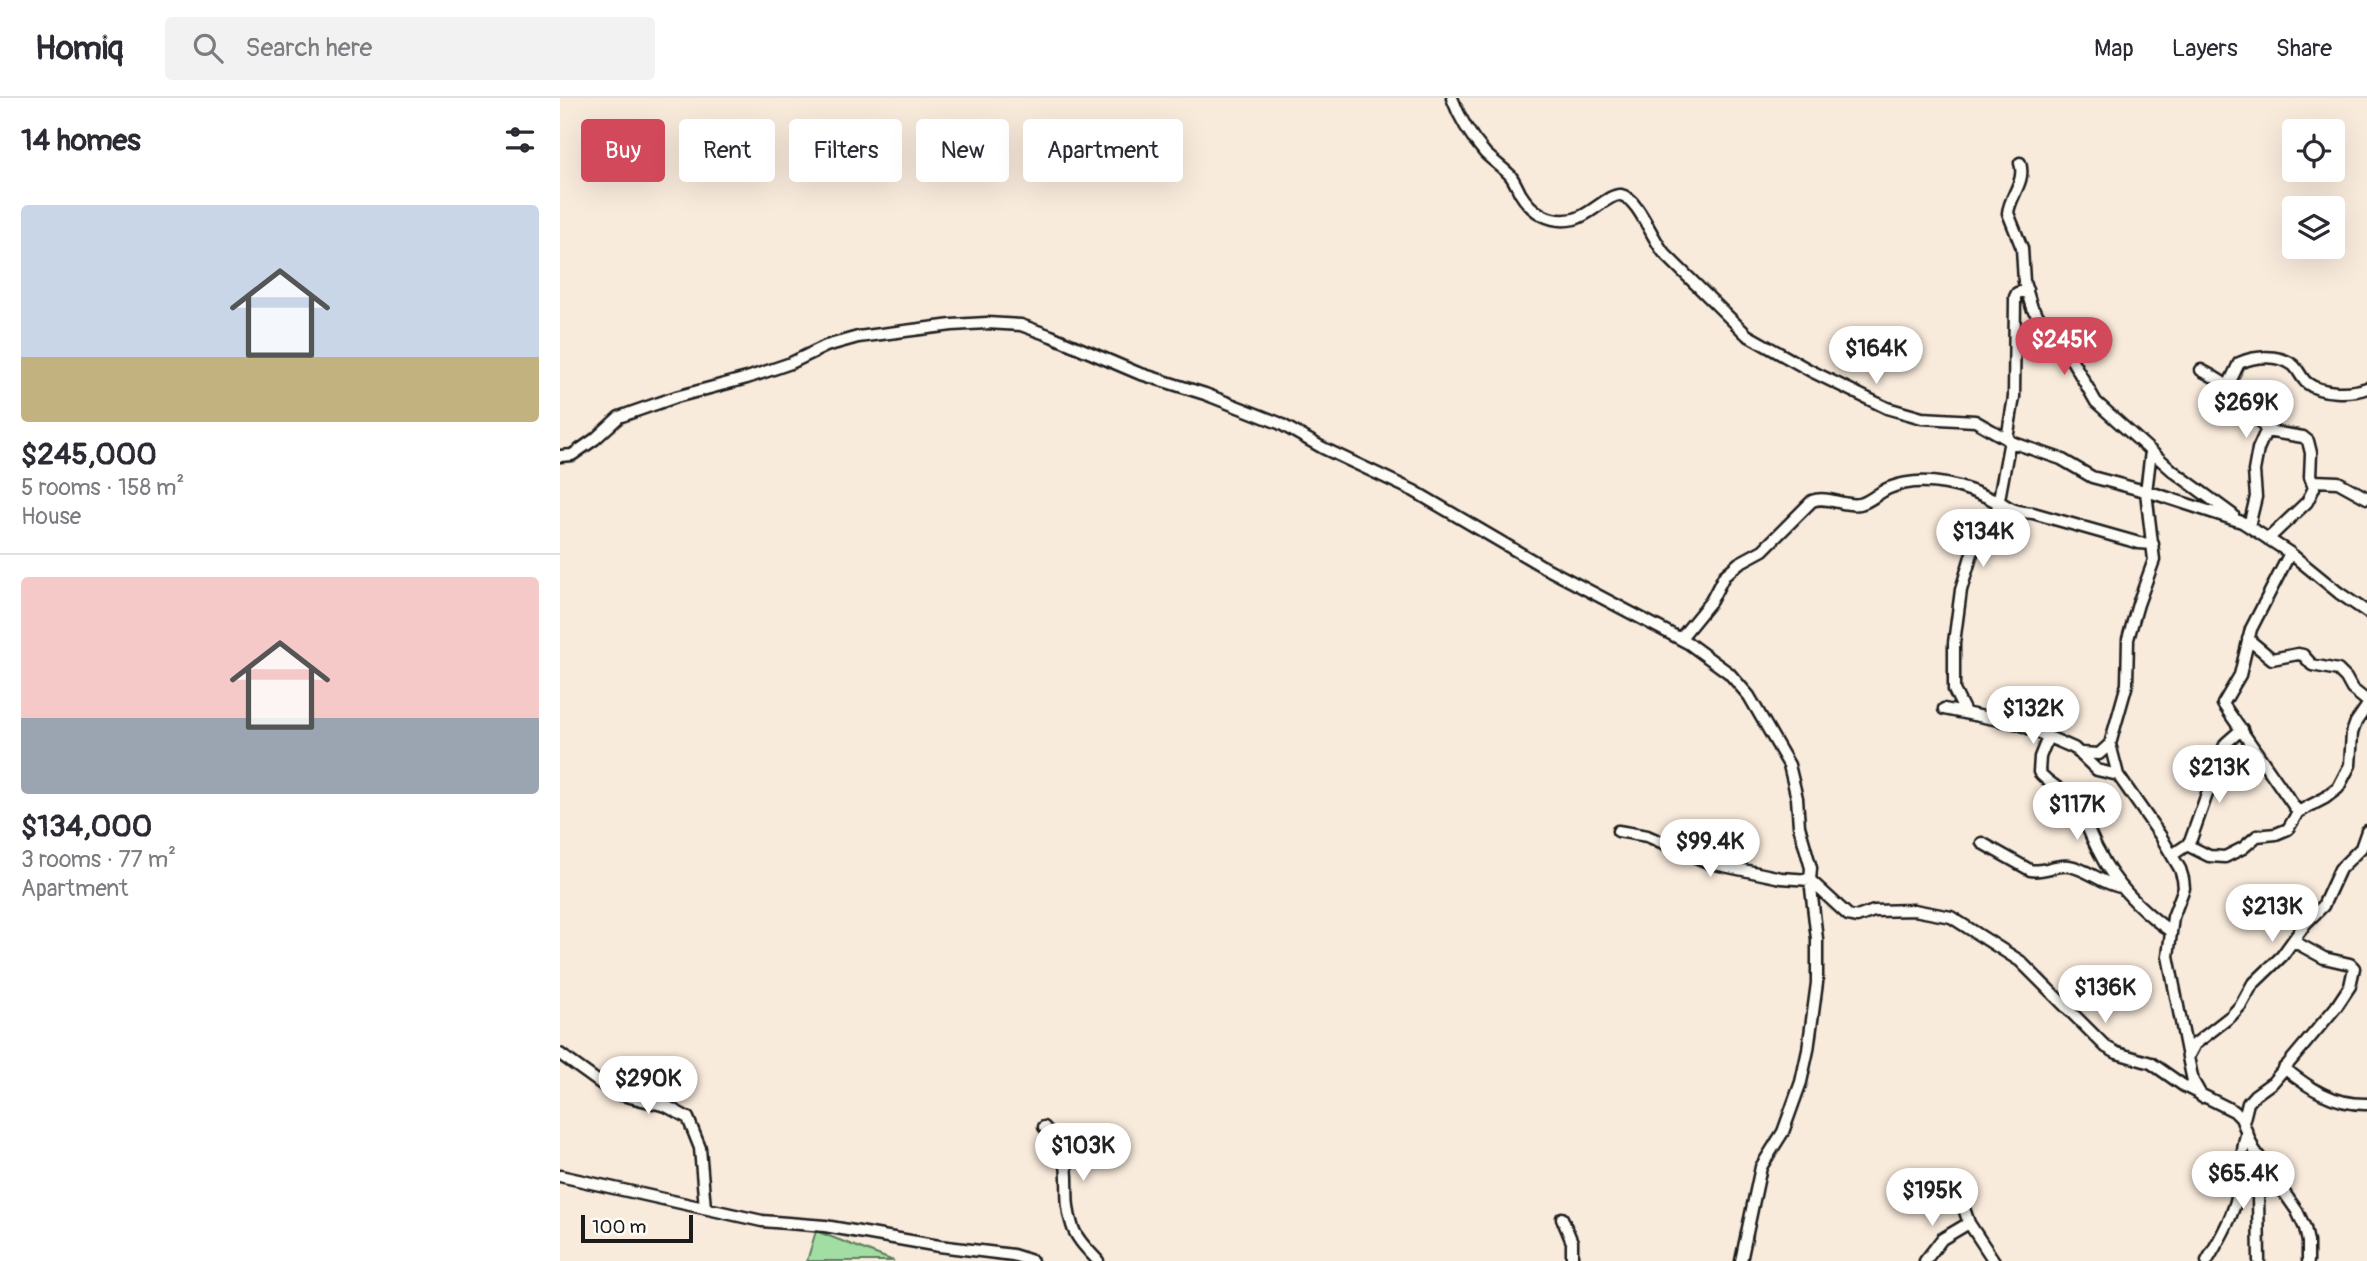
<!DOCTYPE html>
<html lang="en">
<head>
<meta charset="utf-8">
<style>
	:root { --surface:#fff; --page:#f2f2f3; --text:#2b2b33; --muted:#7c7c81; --line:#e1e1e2; --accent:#d1495b }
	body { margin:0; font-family:Pangolin,sans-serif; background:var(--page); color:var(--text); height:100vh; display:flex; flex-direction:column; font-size:26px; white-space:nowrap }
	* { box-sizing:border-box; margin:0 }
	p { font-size:23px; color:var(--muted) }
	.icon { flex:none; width:38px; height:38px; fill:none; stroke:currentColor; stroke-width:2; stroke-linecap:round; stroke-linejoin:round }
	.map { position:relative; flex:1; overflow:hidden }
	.details { display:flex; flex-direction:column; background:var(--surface); width:560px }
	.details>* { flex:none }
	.top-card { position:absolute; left:21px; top:21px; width:665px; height:63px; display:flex; gap:14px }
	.buttons { position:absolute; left:1722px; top:21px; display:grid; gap:14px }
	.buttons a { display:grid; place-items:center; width:63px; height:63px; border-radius:7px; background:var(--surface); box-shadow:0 7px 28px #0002; font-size:35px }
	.scale { position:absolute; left:21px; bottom:18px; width:112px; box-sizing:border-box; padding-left:7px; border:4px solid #1c1c1c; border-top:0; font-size:19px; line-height:24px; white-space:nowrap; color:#1c1c1c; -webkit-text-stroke:5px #fdfcf7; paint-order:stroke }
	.price { position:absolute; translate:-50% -60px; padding:0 16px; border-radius:24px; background:#fff; color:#222; font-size:23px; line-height:46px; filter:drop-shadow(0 2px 4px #0008) }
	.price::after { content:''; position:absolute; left:50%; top:42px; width:21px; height:16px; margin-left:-10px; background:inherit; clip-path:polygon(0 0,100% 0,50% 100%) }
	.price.on { background:var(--accent); color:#fff }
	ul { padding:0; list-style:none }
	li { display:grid; align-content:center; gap:14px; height:371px; padding:0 21px }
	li+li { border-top:2px solid var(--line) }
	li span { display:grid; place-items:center; height:217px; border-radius:7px; color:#555 }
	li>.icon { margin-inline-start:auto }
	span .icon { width:126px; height:126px; fill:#fffc; stroke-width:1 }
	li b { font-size:30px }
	h2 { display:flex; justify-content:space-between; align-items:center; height:84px; padding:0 21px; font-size:30px }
	.pill { padding:0 24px; border-radius:7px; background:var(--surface); box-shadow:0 7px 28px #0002; font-size:24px; line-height:63px }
	.pill.on { background:var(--accent); color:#fff }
	header { display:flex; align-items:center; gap:42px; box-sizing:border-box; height:98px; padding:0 35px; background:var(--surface); border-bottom:2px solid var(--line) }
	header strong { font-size:33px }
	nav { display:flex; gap:38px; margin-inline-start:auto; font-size:24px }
	.search { width:490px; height:63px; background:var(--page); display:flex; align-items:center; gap:18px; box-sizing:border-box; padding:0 24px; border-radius:7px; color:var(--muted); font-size:26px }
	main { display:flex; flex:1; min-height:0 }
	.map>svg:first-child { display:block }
	.green { fill:#a2dea4; stroke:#5f7d60; stroke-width:2 }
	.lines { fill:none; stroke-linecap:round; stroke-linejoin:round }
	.minor-casing { stroke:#1c1c1c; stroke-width:15 }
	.minor { stroke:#fdfcf7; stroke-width:10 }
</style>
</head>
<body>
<header>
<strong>Homiq</strong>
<div class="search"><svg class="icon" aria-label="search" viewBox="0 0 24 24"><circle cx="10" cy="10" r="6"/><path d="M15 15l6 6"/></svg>Search here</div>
<nav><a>Map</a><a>Layers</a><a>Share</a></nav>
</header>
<main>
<section class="details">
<h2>14 homes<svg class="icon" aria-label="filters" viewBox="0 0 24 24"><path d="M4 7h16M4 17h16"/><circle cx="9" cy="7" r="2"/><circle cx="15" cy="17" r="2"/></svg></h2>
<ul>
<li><span style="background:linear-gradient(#c9d6e8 70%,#c2b280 0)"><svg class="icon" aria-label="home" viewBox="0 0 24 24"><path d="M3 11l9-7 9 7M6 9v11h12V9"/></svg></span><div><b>$245,000</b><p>5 rooms · 158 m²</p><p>House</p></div></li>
<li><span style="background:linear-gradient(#f6c9c9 65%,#9aa5b1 0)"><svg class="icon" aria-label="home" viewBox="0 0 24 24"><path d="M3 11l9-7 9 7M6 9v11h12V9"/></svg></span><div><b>$134,000</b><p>3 rooms · 77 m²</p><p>Apartment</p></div></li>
</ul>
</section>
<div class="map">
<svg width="1807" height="1163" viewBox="0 0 1807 1163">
	<rect width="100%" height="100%" fill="#f9ebdc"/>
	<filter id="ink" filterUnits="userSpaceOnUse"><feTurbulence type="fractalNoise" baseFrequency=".0143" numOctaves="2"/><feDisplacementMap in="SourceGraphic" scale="14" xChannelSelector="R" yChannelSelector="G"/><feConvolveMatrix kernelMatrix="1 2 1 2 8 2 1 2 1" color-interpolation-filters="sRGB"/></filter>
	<g filter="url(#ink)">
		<path class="green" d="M256,1133L331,1162L334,1163H247Z"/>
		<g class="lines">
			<defs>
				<path id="minor" d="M892,0C899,19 912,40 925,55C933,63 942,69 950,77C954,82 957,89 960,95C972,115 991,126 1014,121C1030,118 1049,95 1061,97C1078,100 1093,143 1105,156L1187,237L1251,273L1327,310L1362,320L1415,323L1454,345L1501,361L1532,379L1596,396L1682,424L1730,455L1779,495L1807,514
					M1460,65C1466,84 1450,97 1448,115L1462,150L1464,184L1472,210L1513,264L1536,304L1613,373L1673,417
					M1641,272C1665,284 1697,307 1706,333L1698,351L1694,373L1696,399L1689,428
					M1668,288L1679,265C1695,258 1718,256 1733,267C1739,272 1741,280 1747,285C1761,296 1791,296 1807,290
					M1706,333L1743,339L1748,343L1751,355L1750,379L1754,390L1747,404L1708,441
					M1447,341L1454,299L1455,199L1457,195L1467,192
					M1591,353L1586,394L1594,462L1578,506L1568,541L1567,586L1550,646L1558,677L1600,737L1620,771L1623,781L1624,790L1613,819L1608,858L1630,969L1633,983L1642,999
					M0,358L12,357L35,341L59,319L73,314L116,299L187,280L231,265L266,248L298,239L392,227L427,225L461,227L491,238L578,275L645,296L719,325L763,350L854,393L982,468L1128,545L1169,575L1189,598L1229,667L1237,700L1239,728L1251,770L1250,782L1257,841V885L1248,952L1241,984L1223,1034L1201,1069L1181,1163
					M1753,383L1778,384L1807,400
					M1439,403C1451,412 1458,414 1473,415L1579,445L1593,446
					M1730,455L1691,531L1680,577L1663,606L1738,714
					M1120,541L1151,503L1164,478L1179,465L1203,452L1252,403C1267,397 1284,409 1300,406C1310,404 1319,394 1329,390C1364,376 1407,388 1439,405
					M1688,541L1712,561L1738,556L1743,557L1752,567L1778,572L1786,580L1792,591L1807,603
					M1384,611L1459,626L1514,650L1537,672L1558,677
					M1405,614L1394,592V545L1401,492L1413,452L1430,436L1434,428L1450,342
					M1488,639L1480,659L1479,674C1489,687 1505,692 1515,705C1525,720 1530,738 1539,754C1555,787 1581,812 1610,833
					M1521,655L1539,656L1550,646
					M1058,733L1087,738L1150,765L1221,780L1250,782L1288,817L1297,819L1314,813L1354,812L1391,819L1460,863L1546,949L1557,955L1591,965L1624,988L1674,1013L1681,1020L1693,1050L1737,1113L1745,1130L1748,1144V1163
					M1422,745L1470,772C1483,775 1495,766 1509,768C1528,771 1542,786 1561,789
					M1627,747L1649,758L1665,759L1683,750L1697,738L1716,736L1728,731L1738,714L1765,700L1778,690L1790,667L1792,635L1796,624L1807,608
					M1612,757L1627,747L1631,741L1647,696L1654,683L1667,667L1669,657L1664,649L1666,645L1682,631
					M0,956L54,995L106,1008L128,1020L140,1050L145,1110
					M1628,959L1635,946L1671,918L1681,907L1692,887L1722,858L1745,826L1763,808L1780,771L1801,750L1807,733
					M1724,970C1749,990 1774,1007 1807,1006
					M1683,1025L1688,1005L1695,997L1713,984L1776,909L1790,888L1794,870L1790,866L1764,860L1733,843
					M484,1029C521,1063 499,1088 512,1127C516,1141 529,1153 538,1163
					M0,1078L202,1123L265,1128L379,1148L453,1157L472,1163
					M1400,1099L1409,1125L1434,1163
					M1002,1120L1012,1144V1163
					M1365,1163L1382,1141L1409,1125
					M1647,1163C1658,1144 1670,1124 1676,1103C1682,1081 1680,1059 1686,1037
					M1699,1163L1698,1098L1702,1065"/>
			</defs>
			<use href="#minor" class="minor-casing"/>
			<use href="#minor" class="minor"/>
		</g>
	</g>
</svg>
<div class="buttons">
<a><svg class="icon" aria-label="locate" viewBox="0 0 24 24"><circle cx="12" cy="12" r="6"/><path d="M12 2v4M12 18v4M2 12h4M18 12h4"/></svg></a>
<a><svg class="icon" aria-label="layers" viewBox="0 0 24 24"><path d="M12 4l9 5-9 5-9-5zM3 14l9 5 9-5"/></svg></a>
</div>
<div class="scale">100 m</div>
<b class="price on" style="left:1504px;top:279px">$245K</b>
<b class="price" style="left:1316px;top:288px">$164K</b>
<b class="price" style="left:1686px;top:342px">$269K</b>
<b class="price" style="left:1423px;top:471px">$134K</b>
<b class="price" style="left:1473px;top:648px">$132K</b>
<b class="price" style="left:1659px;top:707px">$213K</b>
<b class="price" style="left:1517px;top:744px">$117K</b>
<b class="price" style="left:1150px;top:781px">$99.4K</b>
<b class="price" style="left:1712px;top:846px">$213K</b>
<b class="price" style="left:1545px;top:927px">$136K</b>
<b class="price" style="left:88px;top:1018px">$290K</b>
<b class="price" style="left:523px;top:1085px">$103K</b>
<b class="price" style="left:1683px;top:1113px">$65.4K</b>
<b class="price" style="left:1372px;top:1130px">$195K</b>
<div class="top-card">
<a class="pill on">Buy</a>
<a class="pill">Rent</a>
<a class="pill">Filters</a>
<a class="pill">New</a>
<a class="pill">Apartment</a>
</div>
</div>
</main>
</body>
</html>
